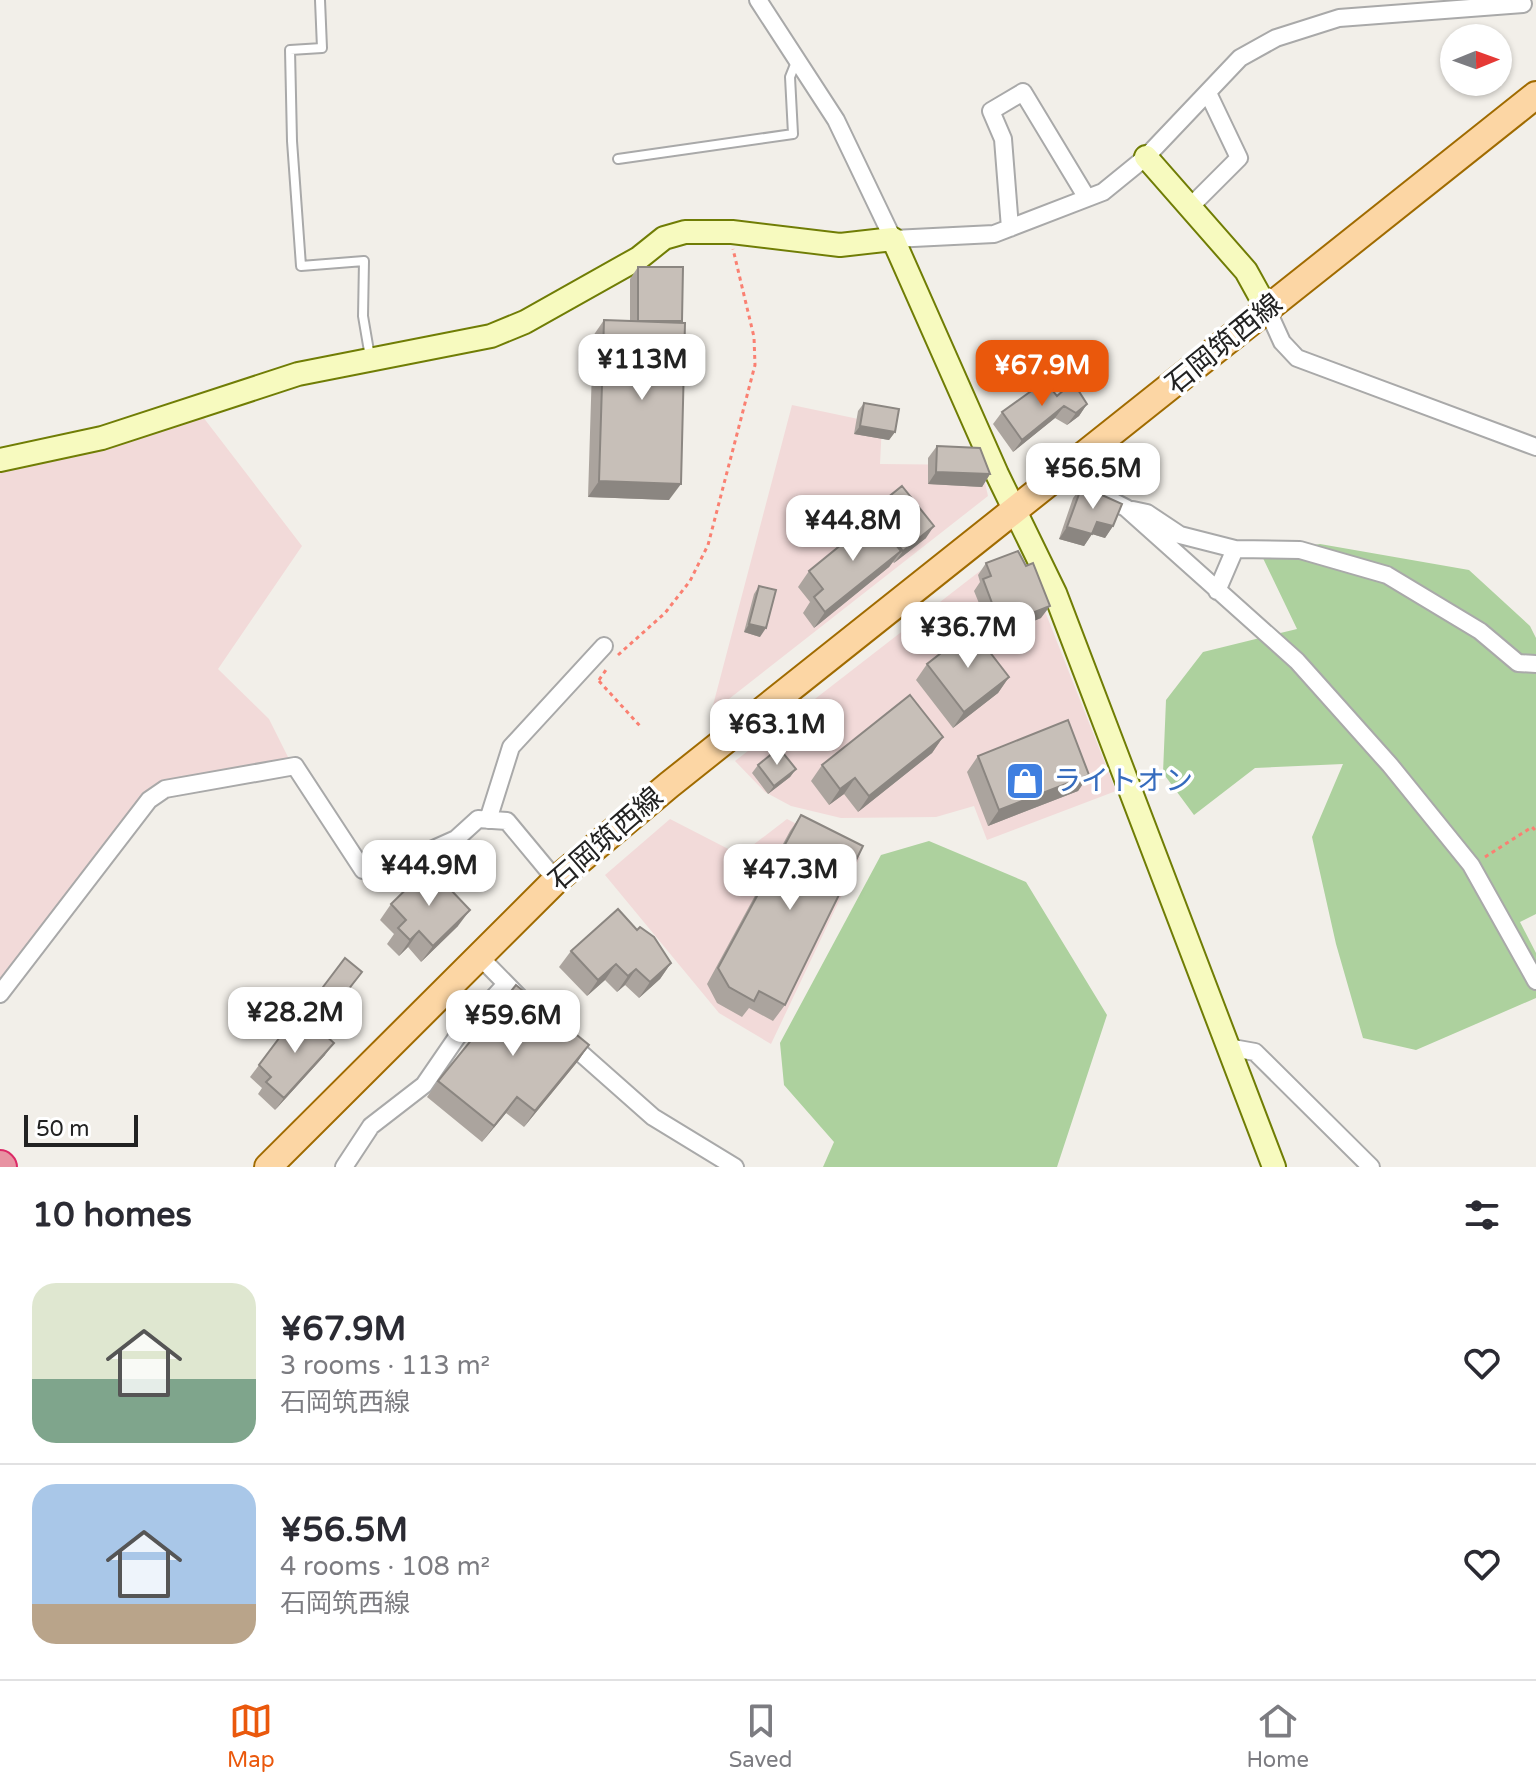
<!DOCTYPE html>
<html lang="en">
<head>
<meta charset="utf-8">
<style>
	:root { --surface:#fff; --page:#f2f2f3; --text:#2b2b33; --muted:#7c7c81; --line:#e1e1e2; --accent:#ea580c }
	body { margin:0; font-family:"Varela Round","Noto Sans JP",sans-serif; background:var(--page); color:var(--text); height:100vh; display:flex; flex-direction:column; font-size:30px; white-space:nowrap }
	* { box-sizing:border-box; margin:0 }
	p { font-size:26px; color:var(--muted) }
	.icon { flex:none; width:44px; height:44px; fill:none; stroke:currentColor; stroke-width:2; stroke-linecap:round; stroke-linejoin:round }
	.map { position:relative; height:1167px; overflow:hidden }
	.panel { display:flex; flex-direction:column; background:var(--surface); flex:1 }
	.panel>* { flex:none }
	.needle { width:52px; rotate:89deg }
	.tools { position:absolute; left:1440px; top:24px; display:grid; gap:16px }
	.tools a { display:grid; place-items:center; width:72px; height:72px; border-radius:50%; background:var(--surface); box-shadow:0 2px 6px #0004; font-size:40px }
	.scale { position:absolute; left:24px; bottom:20px; width:114px; box-sizing:border-box; padding-left:8px; border:4px solid #222; border-top:0; font-size:22px; line-height:28px; white-space:nowrap; color:#222; -webkit-text-stroke:6px #fff; paint-order:stroke }
	.price { position:absolute; translate:-50% -68px; padding:0 18px; border-radius:16px; background:#fff; color:#222; font-size:26px; line-height:52px; filter:drop-shadow(0 2px 4px #0008) }
	.price::after { content:''; position:absolute; left:50%; top:48px; width:24px; height:18px; margin-left:-12px; background:inherit; clip-path:polygon(0 0,100% 0,50% 100%) }
	.price.on { background:var(--accent); color:#fff }
	ul { padding:0; list-style:none }
	li { display:flex; align-items:center; gap:24px; height:200px; padding:0 32px }
	li+li { border-top:2px solid var(--line) }
	li span { display:grid; place-items:center; flex:none; width:224px; height:160px; border-radius:24px; color:#555 }
	li>.icon { margin-inline-start:auto }
	span .icon { width:96px; height:96px; fill:#fffc; stroke-width:1 }
	li b { font-size:34px }
	h2 { display:flex; justify-content:space-between; align-items:center; height:96px; padding:0 32px; font-size:34px }
	.menu { display:flex; justify-content:space-around; align-items:center; height:112px; border-top:2px solid var(--line); background:var(--surface); font-size:22px; color:var(--muted) }
	.menu a { display:grid; justify-items:center; gap:4px }
	.menu .on { color:var(--accent) }
	.map>svg:first-child { display:block }
	.commercial { fill:#f2dad9 }
	.forest { fill:#add19e }
	.lines { fill:none; stroke-linecap:round; stroke-linejoin:round }
	.lane-casing { stroke:#a9a9a9; stroke-width:12 }
	.street-casing { stroke:#a9a9a9; stroke-width:20 }
	.secondary-casing { stroke:#707d05; stroke-width:26 }
	.primary-casing { stroke:#a06b00; stroke-width:30 }
	.highway-casing { stroke:#dc2a67; stroke-width:34 }
	.path { stroke:#fa8072; stroke-width:3; stroke-dasharray:4 4; stroke-linecap:butt }
	.lane { stroke:#fff; stroke-width:8 }
	.street { stroke:#fff; stroke-width:16 }
	.secondary { stroke:#f7fabf; stroke-width:22 }
	.primary { stroke:#fcd6a4; stroke-width:26 }
	.highway { stroke:#e892a2; stroke-width:30 }
	.wall { fill:#aba49e }
	.shaded-wall { fill:#8b8681 }
	.building { fill:#c7bfb8; stroke:#8b8681; stroke-width:2 }
	.labels { text-anchor:middle; dominant-baseline:central; stroke-width:7; stroke-linejoin:round; paint-order:stroke }
	.street-label { font-size:28px; fill:#222; stroke:#fff }
	.shop-label { font-size:28px; fill:#366cbe; stroke:#fff; text-anchor:start }
</style>
</head>
<body>
<div class="map">
<svg width="1536" height="1167" viewBox="0 0 1536 1167">
	<rect width="100%" height="100%" fill="#f2efe9"/>
	<path class="commercial" d="M792,405L882,424L880,464L981,465L988,496L711,713Z
		M203,417L302,546L218,669L269,719L289,759L161,780L141,799L0,982V466Z
		M1011,560L1033,581L1116,791L987,840L974,806L936,817L841,818L791,806L765,792L735,761L980,571Z
		M670,819L740,855L787,819L860,857L771,1044L719,1013L605,875Z"/>
	<path class="forest" d="M1320,544L1469,570L1530,626L1536,638V914L1520,922L1536,953V998L1416,1050L1363,1038L1336,944L1312,837L1343,764L1255,768L1194,815L1163,773L1166,700L1203,652L1297,629L1261,554Z
		M929,841L1026,882L1107,1015L1057,1167H823L834,1142L784,1085L780,1043L881,855Z"/>
	<g class="lines">
		<defs>
			<path id="lane" d="M320,0L322,48L290,50L292,141L301,266L364,261L363,316L370,357
				M618,159L793,134L790,77L796,62"/>
			<path id="street" d="M758,0L836,120L893,239L994,234L1103,192L1146,157L1240,58L1276,38L1339,18L1523,4
				M1193,204L1239,158L1208,93
				M1010,228L1003,139L991,111L1023,92L1087,198
				M1267,309L1282,342L1297,358L1536,447
				M1072,467L1087,488L1126,508L1297,661L1390,765L1471,865L1536,981
				M1133,510L1147,513L1180,535L1235,549L1300,550L1387,575L1480,631L1518,663L1536,664
				M1217,591L1235,549
				M488,820L511,747L604,646
				M479,956L525,1003
				M0,994L149,800L165,789L295,766L363,870L382,872L456,839L478,819L507,821L556,880
				M566,1040L653,1117L735,1167
				M1227,1047L1255,1052L1371,1167
				M344,1167L371,1126L424,1085L457,1037L506,984"/>
			<path id="secondary" d="M1146,157L1246,271L1267,309
				M0,460L102,438L298,374L491,336L525,322L639,258L664,238L685,232H732L840,245L893,239L997,474L1055,593L1274,1167"/>
			<path id="primary" d="M268,1167L556,880L669,785L1536,95"/>
			<path id="highway" d="M0,1166L1,1167"/>
		</defs>
		<use href="#lane" class="lane-casing"/>
		<use href="#street" class="street-casing"/>
		<use href="#secondary" class="secondary-casing"/>
		<use href="#primary" class="primary-casing"/>
		<use href="#highway" class="highway-casing"/>
		<path class="path" d="M618,655L665,613L690,581L708,545L755,365L754,337L733,249
			M599,680L608,667
			M599,681L640,726
			M1485,857L1532,827L1536,831"/>
		<use href="#lane" class="lane"/>
		<use href="#street" class="street"/>
		<use href="#secondary" class="secondary"/>
		<use href="#primary" class="primary"/>
		<use href="#highway" class="highway"/>
	</g>
	<path class="wall" d="M638,267L681,323L669,500L588,497L593,336L604,320L630,321V279Z
		M1057,396L1087,404L1079,416L1067,425L1055,418L1013,452L993,424L1002,412Z
		M864,403L895,432L889,440L854,434L858,411Z
		M937,446L990,474L982,487L928,484V458Z
		M1082,486L1113,526L1105,538L1092,534L1084,546L1059,539L1073,498Z
		M871,511L926,538L894,563L893,562L889,567L814,628L803,613L810,602L798,587L809,571L865,526L862,523Z
		M986,563L1041,618L1001,634L995,620L987,623L974,591L980,582L978,575Z
		M759,586L760,637L744,632L754,594Z
		M927,664L1009,677L998,693L953,728L916,680Z
		M943,737L932,753L858,812L844,794L829,805L811,781L822,765Z
		M978,756L1089,775L1078,791L988,826L967,772Z
		M758,765L796,769L790,777L768,794L752,773Z
		M801,815L785,1005L773,1021L749,1008L742,1017L717,1003L707,984L790,831Z
		M391,904L458,926L421,962L408,947L399,956L387,944L394,934L380,920Z
		M637,930L671,963L660,979L639,998L625,985L617,992L605,980L587,996L559,967L571,951Z
		M345,958L362,972L335,1009L317,995Z
		M292,1021L325,1055L275,1110L258,1094L262,1088L250,1077Z
		M589,1045L578,1061L524,1127L506,1113L482,1142L427,1097L438,1081Z"/>
	<path class="shaded-wall" d="M1087,404L1079,416L1067,425L1076,413Z
		M1064,406L1055,418L1013,452L1022,440Z
		M860,426L895,432L889,440L854,434Z
		M936,472L990,474L982,487L928,484Z
		M599,481L681,484L669,500L588,497Z
		M1097,522L1113,526L1105,538L1092,534L1084,546L1059,539L1067,527Z
		M934,526L926,538L894,563L903,551Z
		M901,551L889,567L814,628L825,612Z
		M1050,606L1041,618L1001,634L1009,622Z
		M1004,608L995,620L987,623L995,611Z
		M749,624L766,628L760,637L744,632Z
		M1009,677L998,693L953,728L964,712Z
		M943,737L932,753L858,812L869,796Z
		M796,769L790,777L768,794L774,786Z
		M1089,775L1078,791L988,826L999,810Z
		M855,778L844,794L829,805L840,789Z
		M470,910L458,926L421,962L433,946Z
		M419,931L408,947L399,956L410,940Z
		M671,963L660,979L639,998L650,982Z
		M616,964L605,980L587,996L598,980Z
		M636,969L625,985L617,992L628,976Z
		M334,1043L325,1055L275,1110L284,1098Z
		M589,1045L578,1061L524,1127L535,1111Z
		M517,1097L506,1113L482,1142L494,1126Z"/>
	<path class="building" d="M638,267H683L682,321H638Z
		M604,320L685,323L681,484L599,481Z
		M1045,381L1057,396L1073,382L1087,404L1076,413L1064,406L1022,440L1002,412Z
		M864,403L899,409L895,432L860,426Z
		M937,446L980,448L990,474L936,472Z
		M902,486L934,526L903,551L871,511Z
		M1082,486L1122,504L1113,526L1097,522L1092,534L1067,527Z
		M874,518L901,551L825,612L814,597L823,589L809,571Z
		M1018,551L1026,566L1033,563L1050,606L1009,622L1004,608L995,611L983,579L991,576L986,563Z
		M759,586L776,590L766,628L749,624Z
		M972,629L1009,677L964,712L927,664Z
		M910,695L943,737L869,796L855,778L840,789L822,765Z
		M1068,720L1089,775L999,810L978,756Z
		M779,748L796,769L774,786L758,765Z
		M801,815L863,846L785,1005L759,991L754,1001L729,987L718,968Z
		M429,867L470,910L433,946L419,931L410,940L398,928L406,920L391,904Z
		M618,909L637,930L640,927L654,937L671,963L650,982L636,969L628,976L616,964L598,980L571,951Z
		M345,958L362,972L340,1000L323,987Z
		M516,985L589,1045L535,1111L517,1097L494,1126L438,1081Z
		M303,1015L334,1043L284,1098L266,1082L271,1077L259,1065L292,1021L295,1024Z"/>
	<defs>
		<symbol id="shop-square" viewBox="-11 -11 22 22"><rect x="-9" y="-9" width="18" height="18" rx="4" fill="#3f7fe0" stroke="#fff"/><path d="M-5-2.5h2.3a2.7 3.5 0 0 1 5.4 0H5L5.5 6h-11ZM-1.5-2.5h3a1.5 2.3 0 0 0-3 0Z" fill="#fff"/></symbol>
	</defs>
	<g fill-rule="evenodd">
		<use href="#shop-square" x="1003" y="759" width="44" height="44"/>
	</g>
	<g class="labels">
		<g class="street-label">
			<text transform="translate(1224 344) rotate(-39)">石岡筑西線</text>
			<text transform="translate(606 839) rotate(-41)">石岡筑西線</text>
		</g>
		<g class="shop-label">
			<text x="1053" y="781">ライトオン</text>
		</g>
	</g>
</svg>
<div class="tools">
<a><svg class="needle" viewBox="-14 -14 28 28"><path d="M0-13l5 13h-10z" fill="#e53935"/><path d="M0 13l5-13h-10z" fill="#7c7c81"/></svg></a>
</div>
<div class="scale">50 m</div>
<b class="price" style="left:642px;top:402px">¥113M</b>
<b class="price on" style="left:1042px;top:408px">¥67.9M</b>
<b class="price" style="left:1093px;top:511px">¥56.5M</b>
<b class="price" style="left:853px;top:563px">¥44.8M</b>
<b class="price" style="left:968px;top:670px">¥36.7M</b>
<b class="price" style="left:777px;top:767px">¥63.1M</b>
<b class="price" style="left:429px;top:908px">¥44.9M</b>
<b class="price" style="left:790px;top:912px">¥47.3M</b>
<b class="price" style="left:295px;top:1055px">¥28.2M</b>
<b class="price" style="left:513px;top:1058px">¥59.6M</b>
</div>
<section class="panel">
<h2>10 homes<svg class="icon" aria-label="filters" viewBox="0 0 24 24"><path d="M4 7h16M4 17h16"/><circle cx="9" cy="7" r="2"/><circle cx="15" cy="17" r="2"/></svg></h2>
<ul>
<li><span style="background:linear-gradient(#dfe7d0 60%,#7fa58c 0)"><svg class="icon" aria-label="home" viewBox="0 0 24 24"><path d="M3 11l9-7 9 7M6 9v11h12V9"/></svg></span><div><b>¥67.9M</b><p>3 rooms · 113 m²</p><p>石岡筑西線</p></div><svg class="icon" aria-label="heart" viewBox="0 0 24 24"><path d="M12 20l-8-8c-3-5 5-10 8-4 3-6 11-1 8 4z"/></svg></li>
<li><span style="background:linear-gradient(#a9c7e8 75%,#b9a48a 0)"><svg class="icon" aria-label="home" viewBox="0 0 24 24"><path d="M3 11l9-7 9 7M6 9v11h12V9"/></svg></span><div><b>¥56.5M</b><p>4 rooms · 108 m²</p><p>石岡筑西線</p></div><svg class="icon" aria-label="heart" viewBox="0 0 24 24"><path d="M12 20l-8-8c-3-5 5-10 8-4 3-6 11-1 8 4z"/></svg></li>
</ul>
</section>
<nav class="menu">
<a class="on"><svg class="icon" aria-label="map" viewBox="0 0 24 24"><path d="M3 6l6-2 6 2 6-2v14l-6 2-6-2-6 2zM9 4v14M15 6v14"/></svg>Map</a>
<a><svg class="icon" aria-label="saved" viewBox="0 0 24 24"><path d="M7 4h10v16l-5-4-5 4z"/></svg>Saved</a>
<a><svg class="icon" aria-label="home" viewBox="0 0 24 24"><path d="M3 11l9-7 9 7M6 9v11h12V9"/></svg>Home</a>
</nav>
</body>
</html>
